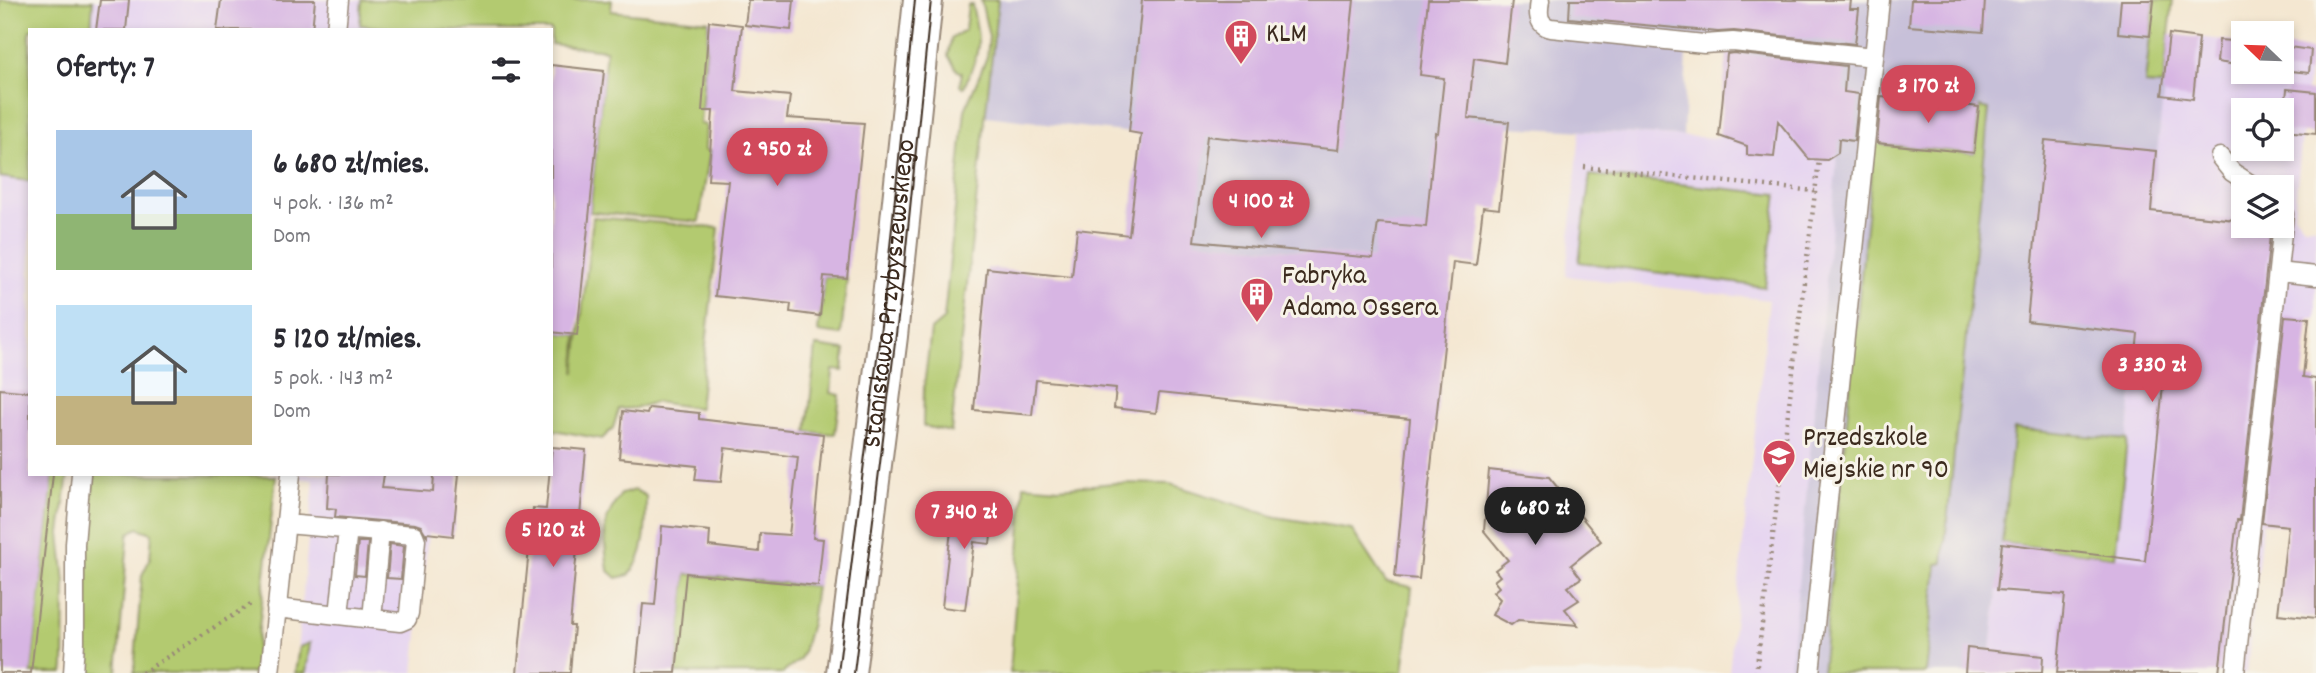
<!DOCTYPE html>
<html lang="pl">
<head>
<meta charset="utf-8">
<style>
	:root { --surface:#fff; --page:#f2f2f3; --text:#2b2b33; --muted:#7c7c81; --accent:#d1495b }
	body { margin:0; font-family:Dekko,sans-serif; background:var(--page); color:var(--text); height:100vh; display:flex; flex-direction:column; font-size:26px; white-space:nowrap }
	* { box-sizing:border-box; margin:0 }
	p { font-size:23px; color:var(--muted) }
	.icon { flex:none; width:38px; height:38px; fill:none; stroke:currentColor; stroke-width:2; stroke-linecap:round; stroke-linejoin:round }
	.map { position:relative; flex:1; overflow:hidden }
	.sheet { position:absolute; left:28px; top:28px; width:525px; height:448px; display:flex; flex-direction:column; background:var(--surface); border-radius:0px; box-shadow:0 4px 10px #0003 }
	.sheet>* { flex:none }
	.needle { width:46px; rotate:293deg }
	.fabs { position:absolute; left:2231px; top:21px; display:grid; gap:14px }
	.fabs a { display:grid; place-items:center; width:63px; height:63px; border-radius:0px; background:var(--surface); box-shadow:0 4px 10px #0003; font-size:35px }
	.price { position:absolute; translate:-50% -60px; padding:0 16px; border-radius:24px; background:var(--accent); color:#fff; font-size:23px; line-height:46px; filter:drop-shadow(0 2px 4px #0008) }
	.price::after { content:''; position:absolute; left:50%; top:42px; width:21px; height:16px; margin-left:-10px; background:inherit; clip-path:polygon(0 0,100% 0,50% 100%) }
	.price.active { background:#222; color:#fff }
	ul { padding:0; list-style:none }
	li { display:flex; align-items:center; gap:21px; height:175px; padding:0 28px }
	li span { display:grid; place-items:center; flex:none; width:196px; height:140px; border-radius:0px; color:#555 }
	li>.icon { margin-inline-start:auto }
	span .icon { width:84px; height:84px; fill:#fffc; stroke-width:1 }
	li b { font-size:30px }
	h2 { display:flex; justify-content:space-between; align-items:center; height:84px; padding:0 28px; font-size:30px }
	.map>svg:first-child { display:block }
	.built { fill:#e5d3f1; fill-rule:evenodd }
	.industrial { fill:#c7c0d9 }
	.green { fill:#b3ca6f; stroke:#777a46; stroke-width:2 }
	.building { fill:#d7b5e3 }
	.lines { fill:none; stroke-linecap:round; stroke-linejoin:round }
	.service-casing { stroke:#988878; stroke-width:21 }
	.tertiary-casing { stroke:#988878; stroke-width:42 }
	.path { stroke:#988878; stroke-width:4.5; stroke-dasharray:2 5; stroke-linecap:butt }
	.service { stroke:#fff; stroke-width:18 }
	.tertiary { stroke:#fff; stroke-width:38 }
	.tram { stroke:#3b2a1e; stroke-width:2 }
	.labels { text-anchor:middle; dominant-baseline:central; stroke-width:6; stroke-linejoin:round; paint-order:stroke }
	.poi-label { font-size:28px; fill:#3b2a1e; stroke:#f7f3e8; text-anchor:start }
	.street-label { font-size:28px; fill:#3b2a1e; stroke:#f7f3e8 }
</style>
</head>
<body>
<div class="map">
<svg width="2316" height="673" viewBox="0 0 2316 673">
	<rect width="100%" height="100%" fill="#f7f3e8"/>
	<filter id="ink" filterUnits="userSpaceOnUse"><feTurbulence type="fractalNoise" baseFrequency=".0143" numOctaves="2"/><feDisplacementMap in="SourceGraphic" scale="14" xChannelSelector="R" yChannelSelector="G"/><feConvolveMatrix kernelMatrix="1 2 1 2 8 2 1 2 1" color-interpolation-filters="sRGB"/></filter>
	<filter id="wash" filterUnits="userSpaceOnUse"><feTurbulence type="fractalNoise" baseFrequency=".00686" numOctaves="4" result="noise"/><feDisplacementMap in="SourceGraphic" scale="28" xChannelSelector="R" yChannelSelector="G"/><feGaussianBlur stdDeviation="1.57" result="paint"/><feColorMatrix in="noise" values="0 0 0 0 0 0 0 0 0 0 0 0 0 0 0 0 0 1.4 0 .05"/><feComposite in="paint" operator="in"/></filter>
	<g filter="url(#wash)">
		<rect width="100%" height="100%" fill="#f4e7d1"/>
		<path class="built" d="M0,0H362L360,25L404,30H30V474H53L31,673H0Z
			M2169,34L2243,42L2244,72H2282V46L2311,50L2294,214L2304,226L2316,227V319L2284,316L2247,673H1965L1967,648L1991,650L2002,543L2115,557ZM2244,110H2282V149H2244ZM2244,187H2282V226H2244Z
			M1810,59L1853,63L1791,673H1729L1769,300L1566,276L1580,131L1719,138L1726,64L1809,72Z
			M266,474H434L414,673H295L314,480Z"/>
		<path class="industrial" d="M998,0H2173L2115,557L2002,544L1991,650L1968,648L1965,673H1790L1846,62L1687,52L1683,136L1508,127V122L1468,118L1452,265L1129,235L1140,134L986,116Z"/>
		<path class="green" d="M0,0L93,1L91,30H30V181L0,177Z
			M362,0H612L611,11L709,21L700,124L706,125L705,150L710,151L699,222L590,212L606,50L551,44V30H404L360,25Z
			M981,0H998L951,432L923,426L924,387L931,330L944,319L965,110L987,57L989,37Z
			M2154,0H2173L2163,85L2145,84Z
			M968,5H972C981,46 981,48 964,87L960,86L962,72L958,71L948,56L951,39L965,30Z
			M1879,95L1887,97L1882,144L1974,153L1979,107L1989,109L1943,562L1937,564L1926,673H1822Z
			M1590,175L1777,194L1765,287L1579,262Z
			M593,217L719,228L699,408L655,402L636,408L619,409L613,428L602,439L554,430L551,426V332L577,335L575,373Z
			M824,276L847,278L841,335L818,332Z
			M816,346L845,350L843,371L833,370L831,393L840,395L835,434L807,432Z
			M2014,429L2127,440L2115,557L2002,543Z
			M53,474H68L60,533L65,583L64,667L63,673H31Z
			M94,474L276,476L254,673H134L142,575L150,559L152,533L138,528L129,533L128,538L117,673H82L85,648L87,541Z
			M1115,483L1170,484L1276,517L1351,529L1386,582L1412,587L1403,673H1010L1024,485L1059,488Z
			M635,490L646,496C646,523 647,555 629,575L617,578L608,570C604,534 599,525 621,494Z
			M686,574L816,586L811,623L803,652L800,659L783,673H676Z
			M310,643L306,673H295L299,647Z"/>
		<g id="blocks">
			<path class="building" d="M100,0H129L126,30H96Z
				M221,0H315L312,30H217Z
				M748,0H794L791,30L745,25Z
				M1142,0H1354L1338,150L1207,136L1194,241L1373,258L1378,223L1426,227L1435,132L1438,133L1444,78L1420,75L1428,0H1512L1505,63L1474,58L1468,118L1509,122L1499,209L1483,207L1476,265L1453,262L1419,579L1395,577L1410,419L1159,393L1156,413L1114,408L1116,388L1036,380L1032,415L974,410L987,268L1072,277L1077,229L1129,235L1141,134L1129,132Z
				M1570,0H1851L1850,9H1859L1855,44L1734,31L1718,32L1569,18Z
				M1911,0H1985L1983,32L1909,26Z
				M2121,0H2154L2150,36L2118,33Z
				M709,21L742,25L735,91L790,96L787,118L864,123L847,278L824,276L820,316L790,312L791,304L715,296L728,181L708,180L713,111H702Z
				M2169,34L2199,38L2193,99L2162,95Z
				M2219,40L2244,42V66L2217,62Z
				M2282,46L2311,50L2309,73L2282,70Z
				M1733,53L1846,66L1844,92L1859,94L1854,141L1839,139L1838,153L1827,160L1809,159L1778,121L1774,157L1747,155V146L1719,136L1727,54Z
				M551,65L604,71L577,335L551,332Z
				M2287,89L2316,92V134L2283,131Z
				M1881,96L1979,107L1974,153L1877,143Z
				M2045,140L2156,151L2151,211L2244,221V226H2271L2240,520H2237L2219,673H2057L2065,595L1997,590L2002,543L2145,561L2164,376L2134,373L2138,334L2027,321Z
				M2285,316L2309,318L2303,377L2316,379V618L2278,614L2288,526L2262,523Z
				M0,389L30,392V474H53L31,673H0Z
				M649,408L699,413V419L823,434L813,538L823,539L818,586L686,573L676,673H636L643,604L655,605L662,526L710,531L709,546L759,552L760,533L789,535L798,457L725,448L721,482L695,480L697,466L619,458L623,411L647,414Z
				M552,447L586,450L570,626H574L570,673H517L533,508L546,509Z
				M1489,470L1549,477L1601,541L1571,565L1581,578L1568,587L1579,600L1565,609L1578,625L1518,620L1511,625L1492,615L1500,599L1493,592L1499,587L1494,581L1500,576L1495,570L1508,560L1484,531Z
				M329,474H384L382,488L433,492L434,474H459L453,536L427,533V536L421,526L415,524L335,517L336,509L327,508Z
				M954,505L994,510L990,544L974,542L965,610L942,607Z
				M358,542H368L365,576L355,575Z
				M390,544L404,546L401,579L387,578Z
				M1967,648L2043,656L2042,673H1965Z"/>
		</g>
	</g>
	<g filter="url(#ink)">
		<use href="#blocks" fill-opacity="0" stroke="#988878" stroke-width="2"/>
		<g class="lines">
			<defs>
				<path id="service" d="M1540,0C1538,12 1537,25 1551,28L1704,44L1733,42L1874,57
					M336,30L339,0
					M2220,157L2232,172L2255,187
					M2278,272L2316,276
					M276,608L400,622L407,619L409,613L416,540L414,535L286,524
					M339,615L348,529
					M372,619L380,531
					M73,673L75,642V544L81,474
					M270,673L291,474
					M1810,673L1880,0
					M2235,673L2284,214L2282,208"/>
				<g id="tertiary">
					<path id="s1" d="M846,673L888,336L923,0"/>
				</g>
			</defs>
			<use href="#service" class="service-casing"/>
			<use href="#tertiary" class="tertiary-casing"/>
			<path class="path" d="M1584,167L1815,191
				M142,673L254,602
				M1756,673L1819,160"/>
			<use href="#service" class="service"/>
			<use href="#tertiary" class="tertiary"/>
			<path class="tram" d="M838,673L887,277L915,0
				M854,673L903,278L931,0"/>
		</g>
	</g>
	<defs>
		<symbol id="building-pin" viewBox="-11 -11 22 30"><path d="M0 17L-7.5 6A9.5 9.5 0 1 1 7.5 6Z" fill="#d1495b" stroke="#f7f3e8"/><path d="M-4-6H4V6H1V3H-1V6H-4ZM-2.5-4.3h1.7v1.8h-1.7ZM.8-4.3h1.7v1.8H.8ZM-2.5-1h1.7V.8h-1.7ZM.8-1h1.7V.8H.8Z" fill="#fff"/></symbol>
		<symbol id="school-pin" viewBox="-11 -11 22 30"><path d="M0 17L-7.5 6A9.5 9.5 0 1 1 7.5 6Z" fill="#d1495b" stroke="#f7f3e8"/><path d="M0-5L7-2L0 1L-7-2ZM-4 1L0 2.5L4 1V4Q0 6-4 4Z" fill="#fff"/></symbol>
	</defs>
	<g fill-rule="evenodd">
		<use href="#building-pin" x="1222" y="17" width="38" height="52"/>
		<use href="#building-pin" x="1238" y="275" width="38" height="52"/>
		<use href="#school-pin" x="1760" y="437" width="38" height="52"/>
	</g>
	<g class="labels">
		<g class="poi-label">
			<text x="1266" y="36">KLM</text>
			<text x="1282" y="278">Fabryka<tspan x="1282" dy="32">Adama Ossera</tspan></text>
			<text x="1803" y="440">Przedszkole<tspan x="1803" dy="32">Miejskie nr 90</tspan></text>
		</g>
		<g class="street-label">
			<text stroke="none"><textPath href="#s1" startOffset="382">Stanisława Przybyszewskiego</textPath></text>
		</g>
	</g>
</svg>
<div class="fabs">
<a><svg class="needle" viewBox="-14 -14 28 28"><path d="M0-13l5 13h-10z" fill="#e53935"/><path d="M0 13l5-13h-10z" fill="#7c7c81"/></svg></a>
<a><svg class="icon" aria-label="locate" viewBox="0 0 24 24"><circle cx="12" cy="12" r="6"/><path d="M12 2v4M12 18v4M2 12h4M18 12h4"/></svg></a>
<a><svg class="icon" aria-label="layers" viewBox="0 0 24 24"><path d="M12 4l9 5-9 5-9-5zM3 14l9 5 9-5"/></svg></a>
</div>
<b class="price" style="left:1928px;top:125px">3 170 zł</b>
<b class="price" style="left:777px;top:188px">2 950 zł</b>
<b class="price" style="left:1261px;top:240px">4 100 zł</b>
<b class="price" style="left:2152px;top:404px">3 330 zł</b>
<b class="price active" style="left:1535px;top:547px">6 680 zł</b>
<b class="price" style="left:964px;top:551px">7 340 zł</b>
<b class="price" style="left:553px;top:569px">5 120 zł</b>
<section class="sheet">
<h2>Oferty: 7<svg class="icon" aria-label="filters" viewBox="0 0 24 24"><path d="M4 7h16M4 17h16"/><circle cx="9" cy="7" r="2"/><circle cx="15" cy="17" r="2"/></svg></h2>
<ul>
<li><span style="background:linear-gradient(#a9c7e8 60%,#8fb573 0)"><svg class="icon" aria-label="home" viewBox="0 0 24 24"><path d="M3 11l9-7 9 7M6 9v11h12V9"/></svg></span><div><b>6 680 zł/mies.</b><p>4 pok. · 136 m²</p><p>Dom</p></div></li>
<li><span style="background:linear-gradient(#bfe0f5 65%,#c2b280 0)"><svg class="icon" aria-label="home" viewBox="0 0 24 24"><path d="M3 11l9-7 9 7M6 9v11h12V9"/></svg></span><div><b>5 120 zł/mies.</b><p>5 pok. · 143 m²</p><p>Dom</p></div></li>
</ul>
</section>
</div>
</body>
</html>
